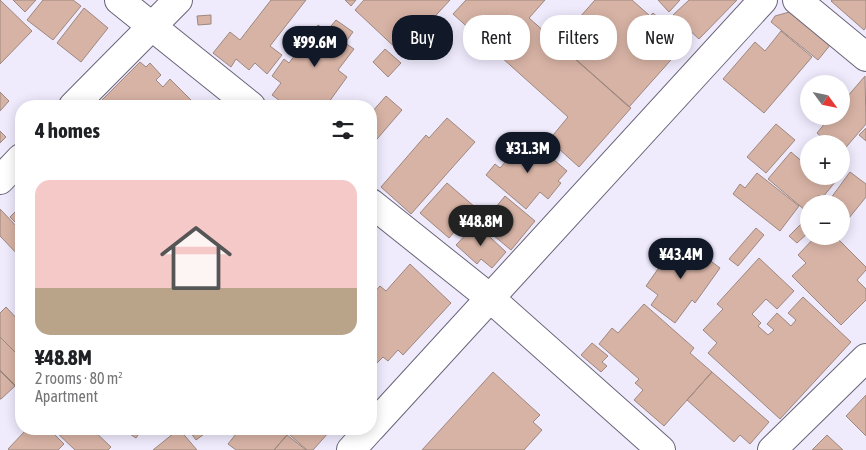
<!DOCTYPE html>
<html lang="en">
<head>
<meta charset="utf-8">
<style>
	:root { --surface:#fff; --page:#f2f2f2; --text:#202124; --muted:#757577; --line:#e0e0e0; --accent:#111827 }
	body { margin:0; font-family:"Asap Condensed",sans-serif; background:var(--page); color:var(--text); height:100vh; display:flex; flex-direction:column; font-size:19px; white-space:nowrap }
	* { box-sizing:border-box; margin:0 }
	p { font-size:16px; color:var(--muted) }
	.icon { flex:none; width:28px; height:28px; fill:none; stroke:currentColor; stroke-width:2; stroke-linecap:round; stroke-linejoin:round }
	.map { position:relative; flex:1; overflow:hidden }
	.drawer { position:absolute; left:15px; top:100px; width:362px; height:335px; display:flex; flex-direction:column; background:var(--surface); border-radius:20px; box-shadow:0 2px 12px #0003 }
	.drawer>* { flex:none }
	.guide { position:absolute; left:392px; top:15px; width:398px; height:45px; display:flex; gap:10px }
	.needle { width:32px; rotate:123deg }
	.fabs { position:absolute; left:800px; top:75px; display:grid; gap:10px }
	.fabs a { display:grid; place-items:center; width:50px; height:50px; border-radius:50%; background:var(--surface); box-shadow:0 2px 12px #0003; font-size:25px }
	.price { position:absolute; translate:-50% -42px; padding:0 11px; border-radius:18px; background:var(--accent); color:#fff; font-size:16px; line-height:32px; filter:drop-shadow(0 1px 2px #0008) }
	.price::after { content:''; position:absolute; left:50%; top:30px; width:15px; height:11px; margin-left:-8px; background:inherit; clip-path:polygon(0 0,100% 0,50% 100%) }
	.price.active { background:#222; color:#fff }
	ul { padding:0; list-style:none }
	li { display:grid; align-content:center; gap:10px; height:265px; padding:0 20px }
	li+li { border-top:1px solid var(--line) }
	li span { display:grid; place-items:center; height:155px; border-radius:15px; color:#555 }
	li>.icon { margin-inline-start:auto }
	span .icon { width:90px; height:90px; fill:#fffc; stroke-width:1 }
	li b { font-size:21px }
	h2 { display:flex; justify-content:space-between; align-items:center; height:60px; padding:0 20px; font-size:21px }
	.chip { padding:0 18px; border-radius:20px; background:var(--surface); box-shadow:0 2px 12px #0003; font-size:18px; line-height:45px }
	.chip.active { background:var(--accent); color:#fff }
	.map>svg:first-child { display:block }
	.building { fill:#d7b3a5; stroke:#9d877e }
	.lines { fill:none; stroke-linecap:round; stroke-linejoin:round }
	.street-casing { stroke:#696477; stroke-width:30 }
	.street { stroke:#fff; stroke-width:28 }
</style>
</head>
<body>
<div class="map">
<svg width="866" height="450" viewBox="0 0 866 450">
	<rect width="100%" height="100%" fill="#efebfd"/>
	<path class="building" d="M0,0L32,31L0,64Z
		M13,0H36L25,12Z
		M43,0H73L81,6L53,40L27,20Z
		M271,0H306L270,46L282,55L267,74L255,63L249,70L236,59L231,67L213,53L230,32L240,40Z
		M345,0H356L351,6Z
		M364,0H450L401,53L355,10Z
		M466,0H545L529,18L631,108L579,167L549,140L568,117L453,14Z
		M595,0H632L650,16L653,13L686,43L629,107L557,43Z
		M658,0H680L669,12Z
		M689,0H737L699,39L673,15Z
		M832,0H866V27L864,30L831,1Z
		M84,8L108,28L81,62L57,43Z
		M793,11L831,44L818,60L771,22L775,16Z
		M211,15V24L198,25L197,16Z
		M336,20L353,32L345,43L354,49L338,70L347,77L326,106H306L299,101L295,106H287L272,95L281,83L272,76L284,59L289,63L318,25L327,31Z
		M781,31L812,57L764,113L723,79L755,42L765,51Z
		M385,49L401,63L388,77L373,62Z
		M140,62L146,67L150,63L161,75L156,80L163,87L170,79L197,106H96Z
		M865,76L866,124L841,153V144H829L817,133L831,116H841V104Z
		M0,92L9,101L0,111Z
		M386,96L402,110L371,146V113Z
		M447,118L475,142L411,214L381,187L426,135L429,138Z
		M776,124L795,140L766,173L747,157Z
		M866,128V141L859,135Z
		M0,131L6,137L0,143Z
		M527,137L567,171L558,181L561,183L548,199L540,192L526,209L486,175L495,164L500,168Z
		M791,152L805,164L809,160V176H830L836,181L822,198L819,195L812,204H809V208L806,211L768,179Z
		M850,172L866,184V197L849,218L841,212V204H830L828,202Z
		M757,173L799,206L780,231L733,194L740,184L745,188Z
		M447,183L475,207L449,238L420,213Z
		M505,196L535,221L511,250L481,225Z
		M21,206V228L10,217Z
		M0,209L21,231V258L0,236Z
		M809,216V232L797,243L789,236Z
		M476,224L506,252L492,268L481,259L477,264L456,245Z
		M756,228L764,235L738,266L729,259Z
		M816,236H835L866,267V270L857,280L866,289V300L841,325L792,276L806,263L798,255Z
		M680,238L720,268L695,303L692,300L675,323L651,305L658,295L646,286Z
		M759,258L794,291L777,309L766,299L752,314L761,323L758,326L768,335L774,330L767,324L777,313L791,326L796,320L788,313L803,297L851,342L780,419L708,353L717,343L703,330L723,309L717,304Z
		M410,264L451,303L403,355L398,350L388,361L383,357L373,367L371,296L380,286L386,291Z
		M644,304L694,348L690,353L712,372L664,426L634,400L643,390L635,383L639,379L599,344L612,328L618,333Z
		M6,307L21,323V358L0,337V313Z
		M21,313V323L16,318Z
		M0,337L21,358V379L15,385L0,370Z
		M592,343L608,356L602,362L607,366L601,372L581,355Z
		M0,371L15,386L1,399H0Z
		M493,372L540,415L533,422L542,430L524,450H422Z
		M712,372L769,422L750,444L740,435L734,442L687,400Z
		M866,395V436L846,416Z
		M27,429H49L64,444L58,450H10L8,449Z
		M53,429H92L111,447L108,450H75Z
		M100,429H112L106,435Z
		M130,429H142L136,438L127,432Z
		M179,429L197,450H153Z
		M188,429H211L196,440Z
		M240,429H279L287,435L274,450H236L228,444Z
		M283,429H328L330,431L313,450H307Z
		M287,435L306,450H274Z
		M827,435L843,450H812Z"/>
	<g class="lines">
		<defs>
			<path id="street" d="M119,0L251,106
				M797,0L866,57
				M73,106L178,0
				M0,180L21,158
				M371,203L490,298L661,450
				M371,428L763,0
				M351,450L370,429
				M772,450L866,358"/>
		</defs>
		<use href="#street" class="street-casing"/>
		<use href="#street" class="street"/>
	</g>
</svg>
<div class="fabs">
<a><svg class="needle" viewBox="-14 -14 28 28"><path d="M0-13l5 13h-10z" fill="#e53935"/><path d="M0 13l5-13h-10z" fill="#757577"/></svg></a>
<a>+</a>
<a>−</a>
</div>
<b class="price" style="left:315px;top:68px">¥99.6M</b>
<b class="price" style="left:528px;top:174px">¥31.3M</b>
<b class="price active" style="left:481px;top:247px">¥48.8M</b>
<b class="price" style="left:681px;top:280px">¥43.4M</b>
<div class="guide">
<a class="chip active">Buy</a>
<a class="chip">Rent</a>
<a class="chip">Filters</a>
<a class="chip">New</a>
</div>
<section class="drawer">
<h2>4 homes<svg class="icon" aria-label="filters" viewBox="0 0 24 24"><path d="M4 7h16M4 17h16"/><circle cx="9" cy="7" r="2"/><circle cx="15" cy="17" r="2"/></svg></h2>
<ul>
<li><span style="background:linear-gradient(#f6c9c9 70%,#b9a48a 0)"><svg class="icon" aria-label="home" viewBox="0 0 24 24"><path d="M3 11l9-7 9 7M6 9v11h12V9"/></svg></span><div><b>¥48.8M</b><p>2 rooms · 80 m²</p><p>Apartment</p></div></li>
</ul>
</section>
</div>
</body>
</html>
